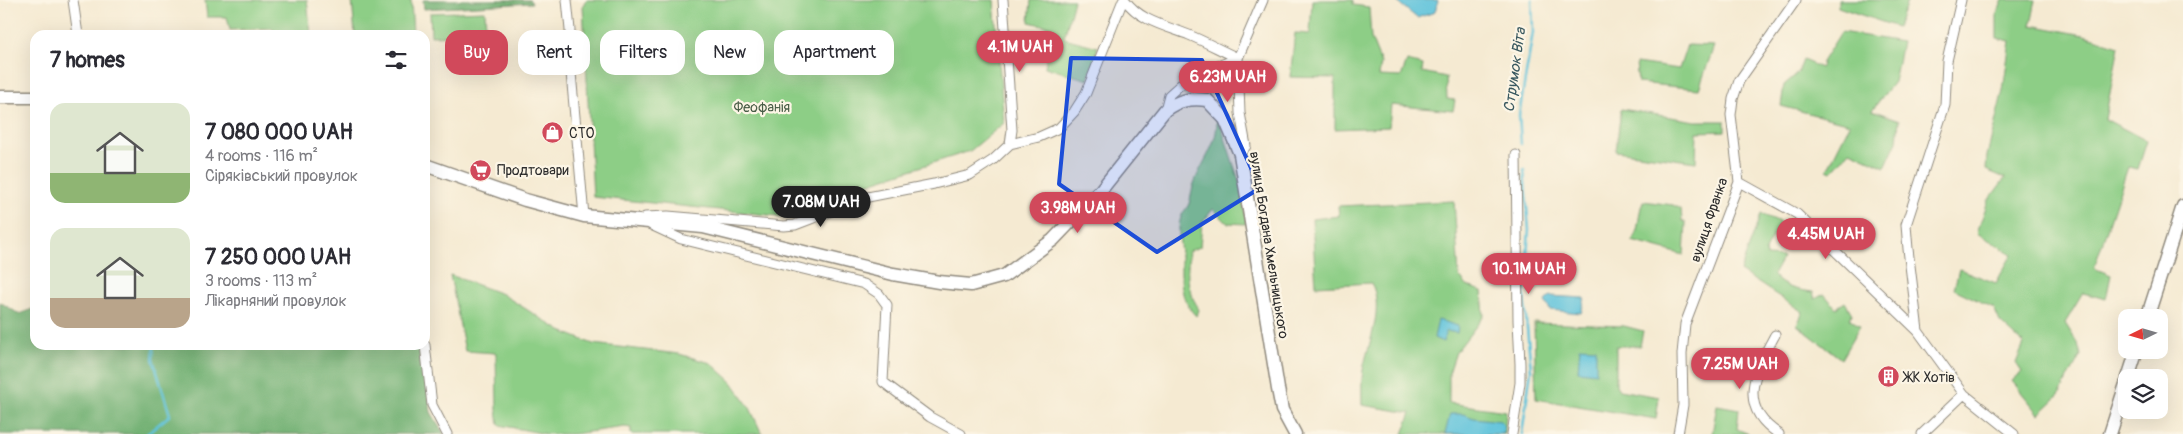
<!DOCTYPE html>
<html lang="en">
<head>
<meta charset="utf-8">
<style>
	:root { --surface:#fff; --page:#f2f2f3; --text:#2b2b33; --muted:#7c7c81; --accent:#d1495b }
	body { margin:0; font-family:Pangolin,sans-serif; background:var(--page); color:var(--text); height:100vh; display:flex; flex-direction:column; font-size:19px; white-space:nowrap }
	* { box-sizing:border-box; margin:0 }
	p { font-size:16px; color:var(--muted) }
	.icon { flex:none; width:28px; height:28px; fill:none; stroke:currentColor; stroke-width:2; stroke-linecap:round; stroke-linejoin:round }
	.map { position:relative; flex:1; overflow:hidden }
	.details { position:absolute; left:30px; top:30px; width:400px; height:320px; display:flex; flex-direction:column; background:var(--surface); border-radius:15px; box-shadow:0 5px 20px #0002 }
	.details>* { flex:none }
	.hud { position:absolute; left:445px; top:30px; width:475px; height:45px; display:flex; gap:10px }
	.needle { width:32px; rotate:265deg }
	.tools { position:absolute; left:2118px; top:309px; display:grid; gap:10px }
	.tools a { display:grid; place-items:center; width:50px; height:50px; border-radius:10px; background:var(--surface); box-shadow:0 5px 20px #0002; font-size:25px }
	.price { position:absolute; translate:-50% -42px; padding:0 11px; border-radius:18px; background:var(--accent); color:#fff; font-size:16px; line-height:32px; filter:drop-shadow(0 1px 2px #0008) }
	.price::after { content:''; position:absolute; left:50%; top:30px; width:15px; height:11px; margin-left:-8px; background:inherit; clip-path:polygon(0 0,100% 0,50% 100%) }
	.price.active { background:#222; color:#fff }
	ul { padding:0; list-style:none }
	li { display:flex; align-items:center; gap:15px; height:125px; padding:0 20px }
	li span { display:grid; place-items:center; flex:none; width:140px; height:100px; border-radius:15px; color:#555 }
	li>.icon { margin-inline-start:auto }
	span .icon { width:60px; height:60px; fill:#fffc; stroke-width:1 }
	li b { font-size:21px }
	h2 { display:flex; justify-content:space-between; align-items:center; height:60px; padding:0 20px; font-size:21px }
	.tag { padding:0 18px; border-radius:15px; background:var(--surface); box-shadow:0 5px 20px #0002; font-size:18px; line-height:45px }
	.tag.active { background:var(--accent); color:#fff }
	.map>svg:first-child { display:block }
	.green { fill:#8dce86; stroke:#5c7c58 }
	.forest { fill:#72b173; stroke:#4e6e4f }
	.water { fill:#5ec3db; stroke:#447783 }
	.lines { fill:none; stroke-linecap:round; stroke-linejoin:round }
	.stream { stroke:#5ec3db; stroke-width:2.5 }
	.street-casing { stroke:#908a7e; stroke-width:11 }
	.secondary-casing { stroke:#908a7e; stroke-width:15 }
	.street { stroke:#fff; stroke-width:9 }
	.secondary { stroke:#fff; stroke-width:12 }
	.marked { fill:#1d4ed8; fill-opacity:0.2; stroke:#1d4ed8; stroke-width:4; stroke-linejoin:round }
	.labels { text-anchor:middle; dominant-baseline:central; stroke-width:4.5; stroke-linejoin:round; paint-order:stroke }
	.park-label { font-size:14px; fill:#485c46; stroke:#fcf5e5 }
	.poi-label { font-size:14px; fill:#2b2b2b; stroke:#fcf5e5; text-anchor:start }
	.street-label { font-size:14px; fill:#2b2b2b; stroke:#fcf5e5 }
	.water-label { font-size:15px; font-style:italic; fill:#3a5960; stroke:#fcf5e5 }
</style>
</head>
<body>
<div class="map">
<svg width="2183" height="434" viewBox="0 0 2183 434">
	<rect width="100%" height="100%" fill="#fcf5e5"/>
	<filter id="ink" filterUnits="userSpaceOnUse"><feTurbulence type="fractalNoise" baseFrequency=".02" numOctaves="2"/><feDisplacementMap in="SourceGraphic" scale="10" xChannelSelector="R" yChannelSelector="G"/><feConvolveMatrix kernelMatrix="1 2 1 2 8 2 1 2 1" color-interpolation-filters="sRGB"/></filter>
	<filter id="wash" filterUnits="userSpaceOnUse"><feTurbulence type="fractalNoise" baseFrequency=".0096" numOctaves="4" result="noise"/><feDisplacementMap in="SourceGraphic" scale="20" xChannelSelector="R" yChannelSelector="G"/><feGaussianBlur stdDeviation="1.12" result="paint"/><feColorMatrix in="noise" values="0 0 0 0 0 0 0 0 0 0 0 0 0 0 0 0 0 1.4 0 .05"/><feComposite in="paint" operator="in"/></filter>
	<g filter="url(#wash)">
		<rect width="100%" height="100%" fill="#f5ead2"/>
		<path class="green" d="M205,0H307L311,35H274L273,28L230,30L227,17H207Z
			M352,0H411L413,35H355Z
			M586,0H994L1004,123L970,151L838,193L788,217L593,197L583,5Z
			M1031,0H1074L1064,38L1098,47L1088,80L1045,67L1051,27L1029,22Z
			M1312,0H1353V5L1369,7L1371,38L1381,63L1379,76L1401,77L1407,61L1423,65L1422,72L1446,77L1447,99L1455,100L1453,111L1391,105L1389,127L1335,129V78L1290,77L1295,33L1310,34Z
			M1838,0H1908L1897,27L1838,7Z
			M2003,0H2036L2031,25L2084,35L2119,46L2105,119L2147,141L2138,169L2128,167L2094,268L2111,275L2106,299L2083,293L2065,323L2078,344L2081,355L2059,395L2039,414L2012,381L2022,372L2016,363L2024,344L2000,322L1994,308L1954,289L1959,269L1996,283L2012,254L1977,233L1988,201L2005,178L1986,170L1987,156L2003,90L2010,41L1997,38V14Z
			M485,11L486,34L431,36L430,13Z
			M1841,32L1902,42L1894,82L1872,110L1899,120L1897,141L1885,167L1850,151L1831,172L1827,170L1850,124L1781,106L1784,85L1798,73L1803,60L1821,68L1822,62Z
			M1687,45L1714,46L1699,89L1638,83L1636,63L1679,69Z
			M1621,109L1695,121H1725V131L1697,132L1696,162L1616,151Z
			M1217,117L1221,126L1242,190L1246,224L1227,223L1213,209L1202,223L1200,247L1189,251C1187,279 1186,285 1199,310L1196,316C1180,299 1181,285 1181,263C1182,248 1176,231 1181,217C1183,212 1187,208 1189,204C1191,196 1192,188 1195,181C1204,158 1218,145 1217,117Z
			M1454,201L1459,276L1467,286L1482,291L1484,316L1456,352L1449,373V403L1506,411L1505,434H1403L1411,413L1362,405C1362,393 1361,381 1363,370C1368,344 1385,307 1371,283L1316,286L1312,219L1339,216L1338,206Z
			M1643,201L1673,205L1681,209L1682,221L1686,223L1684,255L1632,241C1641,226 1637,217 1643,201Z
			M1761,214L1780,222L1765,250L1767,256L1783,257L1773,275C1783,288 1797,290 1813,292L1815,299L1824,294L1836,308L1845,302L1852,314L1850,319L1860,326L1841,359L1797,325L1803,312L1740,271Z
			M450,275L502,294L561,331L593,344L679,354L711,363L732,382L750,408L762,434H631V428L625,427L573,434H546L499,425L497,410L496,353L465,351Z
			M1534,323L1624,326L1643,331L1640,346H1616V385L1619,390L1659,397L1656,419L1536,399Z
			M1717,405L1739,409L1737,429L1749,434H1712Z"/>
		<path class="forest" d="M423,0H530L532,3L424,9Z
			M0,302L19,314L35,308V345H421L431,412L444,434H0Z"/>
		<path class="water" d="M1395,0H1438L1435,12L1417,18Z
			M1550,296L1585,298L1581,313L1550,310L1545,301Z
			M1438,320L1458,326L1457,333L1446,331L1443,342L1434,338Z
			M1580,347L1596,348V373L1578,371Z
			M1450,414H1463L1474,418L1501,421L1504,426L1503,434H1445Z"/>
		<g class="lines">
			<path class="stream" d="M1521,144L1519,115L1533,32L1532,0
				M147,434L170,415L153,359L154,345
				M1522,434L1531,370L1524,296L1529,230L1524,170"/>
		</g>
	</g>
	<g filter="url(#ink)">
		<g class="lines">
			<defs>
				<path id="street" d="M73,0L78,35
					M567,0L570,30L569,51L584,216
					M1003,0L1012,130L1010,144
					M1125,0C1140,21 1166,26 1189,35C1206,42 1222,51 1238,58L1240,113L1246,146L1240,154
					M1961,0L1947,61L1945,105L1906,225L1908,249L1918,331L1964,394L2014,434
					M1165,110L1169,95L1188,78L1238,58L1263,0
					M1739,182L1797,214L1918,331
					M645,217L668,216L784,226L795,225L868,197L934,184L970,175L993,160L1010,144L1039,137L1059,128L1074,112L1086,93L1123,0
					M651,225L681,239L864,284L879,294L887,305L883,382L930,417L961,434
					M1775,335C1756,370 1735,406 1779,434
					M425,345L432,405L447,434
					M1512,434L1520,383V364L1518,320L1516,155
					M1678,434L1683,405L1682,354L1685,324L1739,182L1731,115L1733,99L1739,81L1796,0
					M1922,434L1964,394"/>
				<path id="secondary" d="M0,97H35
					M425,165L525,200L584,216L703,227L893,274L939,282L971,285L1004,276L1053,240L1101,190L1165,110C1179,100 1190,98 1207,100L1225,119L1240,154L1278,389L1282,410L1295,434
					M2147,318L2183,206
					M2128,378L2137,350
					M2110,434L2126,384"/>
			</defs>
			<use href="#street" class="street-casing"/>
			<use href="#secondary" class="secondary-casing"/>
			<use href="#street" class="street"/>
			<use href="#secondary" class="secondary"/>
		</g>
	</g>
	<path class="marked" d="M1071,58L1202,60L1260,188L1157,252L1059,184Z"/>
	<defs>
		<symbol id="shop-disc" viewBox="-11 -11 22 22"><circle r="9.5" fill="#d1495b" stroke="#fcf5e5"/><path d="M-5-2.5h2.3a2.7 3.5 0 0 1 5.4 0H5L5.5 6h-11ZM-1.5-2.5h3a1.5 2.3 0 0 0-3 0Z" fill="#fff"/></symbol>
		<symbol id="supermarket-disc" viewBox="-11 -11 22 22"><circle r="9.5" fill="#d1495b" stroke="#fcf5e5"/><path d="M-6-5.5h2.5l.6 2H6L4.5 2H-2.5L-4.4-4H-6ZM-1.5 3.2a1.3 1.3 0 1 0 .1 0ZM3 3.2a1.3 1.3 0 1 0 .1 0Z" fill="#fff"/></symbol>
		<symbol id="building-disc" viewBox="-11 -11 22 22"><circle r="9.5" fill="#d1495b" stroke="#fcf5e5"/><path d="M-4-6H4V6H1V3H-1V6H-4ZM-2.5-4.3h1.7v1.8h-1.7ZM.8-4.3h1.7v1.8H.8ZM-2.5-1h1.7V.8h-1.7ZM.8-1h1.7V.8H.8Z" fill="#fff"/></symbol>
	</defs>
	<g fill-rule="evenodd">
		<use href="#shop-disc" x="540" y="120" width="25" height="25"/>
		<use href="#supermarket-disc" x="468" y="158" width="25" height="25"/>
		<use href="#building-disc" x="1876" y="364" width="25" height="25"/>
	</g>
	<g class="labels">
		<g class="park-label">
			<text x="762" y="107">Феофанія</text>
		</g>
		<g class="poi-label">
			<text x="569" y="133">СТО</text>
			<text x="497" y="170">Продтовари</text>
			<text x="1904" y="377">ЖК Хотів</text>
		</g>
		<g class="street-label">
			<text transform="translate(1709 220) rotate(-71)">вулиця Франка</text>
			<text transform="translate(1269 245) rotate(81)">вулиця Богдана Хмельницького</text>
		</g>
		<g class="water-label">
			<text transform="translate(1515 70) rotate(-82)">Струмок Віта</text>
		</g>
	</g>
</svg>
<div class="tools">
<a><svg class="needle" viewBox="-14 -14 28 28"><path d="M0-13l5 13h-10z" fill="#e53935"/><path d="M0 13l5-13h-10z" fill="#7c7c81"/></svg></a>
<a><svg class="icon" aria-label="layers" viewBox="0 0 24 24"><path d="M12 4l9 5-9 5-9-5zM3 14l9 5 9-5"/></svg></a>
</div>
<b class="price" style="left:1020px;top:73px">4.1M UAH</b>
<b class="price" style="left:1228px;top:103px">6.23M UAH</b>
<b class="price active" style="left:821px;top:228px">7.08M UAH</b>
<b class="price" style="left:1078px;top:234px">3.98M UAH</b>
<b class="price" style="left:1826px;top:260px">4.45M UAH</b>
<b class="price" style="left:1529px;top:295px">10.1M UAH</b>
<b class="price" style="left:1740px;top:390px">7.25M UAH</b>
<div class="hud">
<a class="tag active">Buy</a>
<a class="tag">Rent</a>
<a class="tag">Filters</a>
<a class="tag">New</a>
<a class="tag">Apartment</a>
</div>
<section class="details">
<h2>7 homes<svg class="icon" aria-label="filters" viewBox="0 0 24 24"><path d="M4 7h16M4 17h16"/><circle cx="9" cy="7" r="2"/><circle cx="15" cy="17" r="2"/></svg></h2>
<ul>
<li><span style="background:linear-gradient(#dfe7d0 70%,#8fb573 0)"><svg class="icon" aria-label="home" viewBox="0 0 24 24"><path d="M3 11l9-7 9 7M6 9v11h12V9"/></svg></span><div><b>7 080 000 UAH</b><p>4 rooms · 116 m²</p><p>Сіряківський провулок</p></div></li>
<li><span style="background:linear-gradient(#dfe7d0 70%,#b9a48a 0)"><svg class="icon" aria-label="home" viewBox="0 0 24 24"><path d="M3 11l9-7 9 7M6 9v11h12V9"/></svg></span><div><b>7 250 000 UAH</b><p>3 rooms · 113 m²</p><p>Лікарняний провулок</p></div></li>
</ul>
</section>
</div>
</body>
</html>
